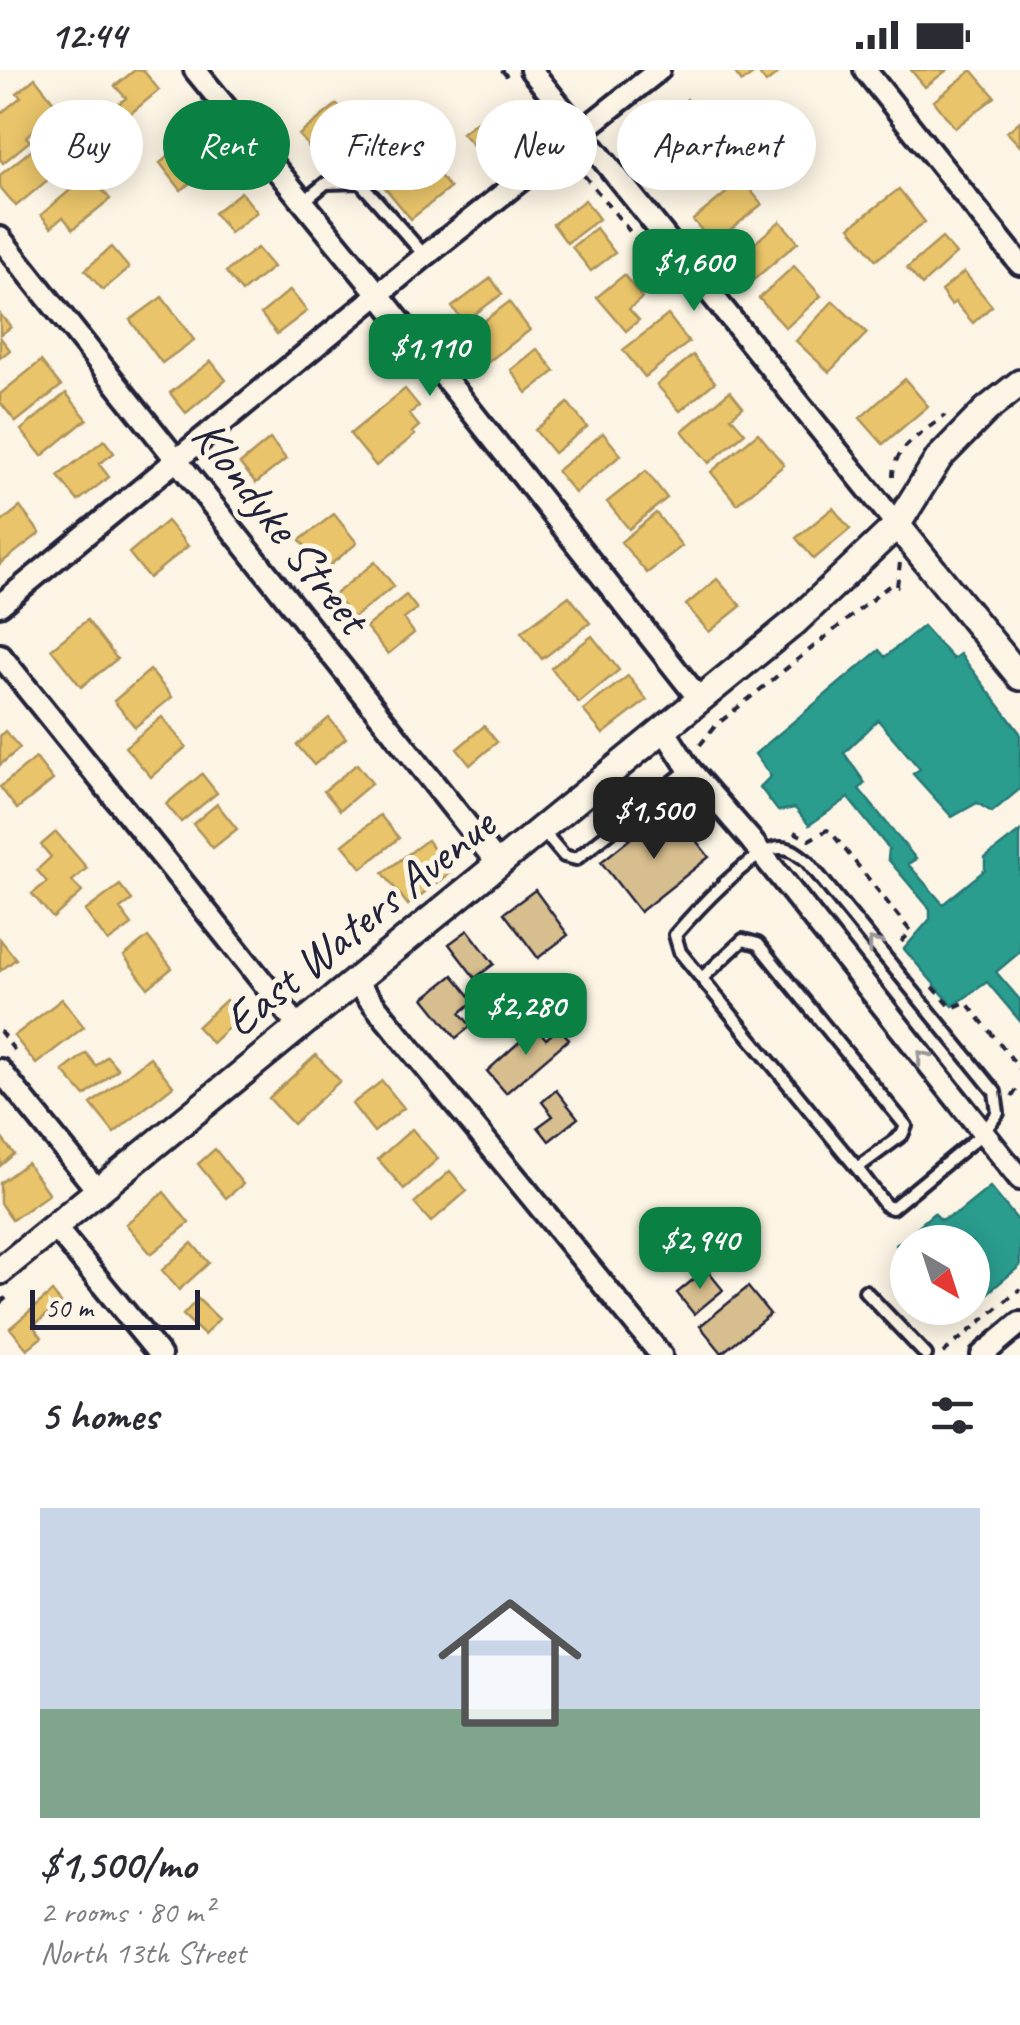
<!DOCTYPE html>
<html lang="en">
<head>
<meta charset="utf-8">
<style>
	:root { --surface:#fff; --page:#f2f2f3; --text:#2b2b33; --muted:#7c7c81; --accent:#0b8043 }
	body { margin:0; font-family:Caveat,sans-serif; background:var(--page); color:var(--text); height:100vh; display:flex; flex-direction:column; font-size:38px; white-space:nowrap }
	* { box-sizing:border-box; margin:0 }
	p { font-size:32px; color:var(--muted) }
	.icon { flex:none; width:55px; height:55px; fill:none; stroke:currentColor; stroke-width:2; stroke-linecap:round; stroke-linejoin:round }
	.map { position:relative; height:1285px; overflow:hidden }
	.panel { display:flex; flex-direction:column; background:var(--surface); flex:1 }
	.panel>* { flex:none }
	.hud { position:absolute; left:30px; top:30px; width:960px; height:90px; display:flex; gap:20px }
	.needle { width:65px; rotate:141deg }
	.buttons { position:absolute; left:890px; top:1155px; display:grid; gap:20px }
	.buttons a { display:grid; place-items:center; width:100px; height:100px; border-radius:50%; background:var(--surface); box-shadow:0 5px 25px #0003; font-size:50px }
	.scale { position:absolute; left:30px; bottom:25px; width:170px; box-sizing:border-box; padding-left:10px; border:5px solid #22223b; border-top:0; font-size:28px; line-height:35px; white-space:nowrap; color:#22223b; -webkit-text-stroke:8px #fcf5e5; paint-order:stroke }
	.price { position:absolute; translate:-50% -85px; padding:0 22px; border-radius:20px; background:var(--accent); color:#fff; font-size:32px; line-height:65px; filter:drop-shadow(0 2px 5px #0008) }
	.price::after { content:''; position:absolute; left:50%; top:60px; width:30px; height:22px; margin-left:-15px; background:inherit; clip-path:polygon(0 0,100% 0,50% 100%) }
	.price.active { background:#222; color:#fff }
	ul { padding:0; list-style:none }
	li { display:grid; align-content:center; gap:20px; height:530px; padding:0 40px }
	li span { display:grid; place-items:center; height:310px; border-radius:0px; color:#555 }
	li>.icon { margin-inline-start:auto }
	span .icon { width:180px; height:180px; fill:#fffc; stroke-width:1 }
	li b { font-size:42px }
	h2 { display:flex; justify-content:space-between; align-items:center; height:120px; padding:0 40px; font-size:42px }
	.chip { padding:0 35px; border-radius:45px; background:var(--surface); box-shadow:0 5px 25px #0003; font-size:35px; line-height:90px }
	.chip.active { background:var(--accent); color:#fff }
	.status { display:flex; justify-content:space-between; align-items:center; height:70px; padding:0 50px; background:var(--surface); direction:ltr }
	.status svg { height:28px; fill:currentColor }
	.map>svg:first-child { display:block }
	.homes { fill:#e9c46a; stroke:#ad935c; stroke-width:2.5 }
	.schools { fill:#2a9d8f; stroke:#287876; stroke-width:2.5 }
	.building { fill:#d7be8e; stroke:#22223b; stroke-width:2.5 }
	.lines { fill:none; stroke-linecap:round; stroke-linejoin:round }
	.service-casing { stroke:#22223b; stroke-width:18 }
	.minor-casing { stroke:#22223b; stroke-width:28 }
	.tertiary-casing { stroke:#22223b; stroke-width:32 }
	.path { stroke:#22223b; stroke-width:4; stroke-dasharray:8 8; stroke-linecap:butt }
	.service { stroke:#fcf5e5; stroke-width:10 }
	.minor { stroke:#fcf5e5; stroke-width:20 }
	.tertiary { stroke:#fcf5e5; stroke-width:25 }
	.oneway { stroke:#9a9698 }
	.labels { text-anchor:middle; dominant-baseline:central; stroke-width:10; stroke-linejoin:round; paint-order:stroke }
	.street-label { font-size:48px; fill:#22223b; stroke:#fcf5e5 }
</style>
</head>
<body>
<div class="status"><b>12:44</b><svg viewBox="0 0 49 12"><path d="M0 12V9h3v3zM5 12V6h3v6zM10 12V3h3v9zM15 12V0h3v12zM26 1h20v11H26zM47 4h2v5h-2z"/></svg></div>
<div class="map">
<svg width="1020" height="1285" viewBox="0 0 1020 1285">
	<rect width="100%" height="100%" fill="#fcf5e5"/>
	<filter id="ink" filterUnits="userSpaceOnUse"><feTurbulence type="fractalNoise" baseFrequency=".01" numOctaves="2"/><feDisplacementMap in="SourceGraphic" scale="20" xChannelSelector="R" yChannelSelector="G"/><feConvolveMatrix kernelMatrix="1 2 1 2 8 2 1 2 1" color-interpolation-filters="sRGB"/></filter>
	<g filter="url(#ink)">
		<path class="homes" d="M135,0H143L159,20L123,50L114,38L126,28L115,16Z
			M733,0H780L781,1L766,13L757,1L742,12Z
			M911,0H947L925,17Z
			M972,0L995,27L955,58L934,31Z
			M35,8L58,37L26,67L30,71L3,93L0,89V44L21,27L17,23Z
			M687,29L710,57L670,89L648,61Z
			M501,32L523,59L507,71L516,87L497,102L462,63Z
			M337,34L348,47L361,37L372,50L385,40L450,118L411,149L357,84L332,105L299,65Z
			M1020,51V76L1007,62Z
			M61,68L67,76L58,83L65,92L58,98L60,100L16,136L0,117V105L39,74L43,78L49,72L51,75Z
			M188,70L210,98L181,120L160,93Z
			M89,104L110,129L73,159L63,147L51,157L41,145Z
			M742,110L762,134L713,174L693,150Z
			M899,119L925,152L876,190L850,157Z
			M241,122L257,142L230,163L214,143Z
			M585,130L599,149L567,173L553,154Z
			M780,151L798,172L751,212L733,192Z
			M596,158L615,183L591,201L572,177Z
			M942,168L956,184L922,215L907,198Z
			M111,177L129,198L103,220L85,200Z
			M257,178L273,197L242,222L226,202Z
			M794,196L821,226L786,258L759,228Z
			M964,202L992,236L973,253L955,232L951,235L941,221Z
			M624,205L642,228L629,239L639,250L626,261L597,227Z
			M491,208L502,224L464,252L452,237Z
			M290,220L307,241L277,264L261,244Z
			M162,227L194,270L162,293L130,250Z
			M833,231L867,263L829,302L796,271Z
			M509,232L530,260L484,295L463,267Z
			M0,244L11,257L0,265Z
			M668,245L689,272L645,307L623,280Z
			M0,267L10,280L0,288Z
			M537,279L555,301L527,323L511,300Z
			M693,285L715,312L680,341L657,315Z
			M41,291L61,316L16,352L0,332V324Z
			M211,291L226,310L186,343L170,323Z
			M905,309L928,336L883,374L860,348Z
			M405,319L419,336L409,344L419,356L412,362L415,365L376,396L350,364Z
			M730,321L743,337L731,347L745,363L709,393L682,361Z
			M66,323L87,349L42,386L21,360Z
			M568,333L587,357L554,383L535,360Z
			M603,363L621,385L575,423L557,401Z
			M758,363L784,395L737,434L711,402Z
			M270,369L286,389L256,413L240,394Z
			M104,370L114,383L99,394L109,407L78,431L58,406Z
			M646,401L667,428L629,459L607,432Z
			M20,437L40,463L0,494V453Z
			M833,438L850,459L814,489L796,468Z
			M656,443L682,476L647,503L621,472Z
			M334,444L357,473L324,500L300,470Z
			M167,451L188,476L149,508L129,483Z
			M375,492L394,516L353,548L334,525Z
			M717,509L741,536L709,562L686,535Z
			M406,525L417,539L404,549L414,563L388,584L366,557Z
			M569,526L590,553L542,589L521,562Z
			M87,550L117,589L81,617L51,579Z
			M592,566L619,600L579,633L551,598Z
			M150,600L172,627L135,657L114,631Z
			M628,606L647,630L603,664L583,640Z
			M162,647L186,677L151,707L125,677Z
			M329,648L346,668L314,695L297,675Z
			M484,656L497,672L470,695L457,679Z
			M5,661L20,678L0,695V666Z
			M36,688L53,710L17,739L0,717Z
			M357,694L372,713L340,740L324,721Z
			M202,704L217,723L181,752L166,734Z
			M217,734L237,759L213,778L193,754Z
			M380,745L399,768L362,798L343,775Z
			M56,762L87,798L72,811L82,822L53,848L32,824L47,812L37,800L51,787L41,775Z
			M427,770L451,802L408,835L383,803Z
			M120,815L132,830L120,839L132,855L108,872L85,841Z
			M148,867L172,898L148,918L124,886Z
			M0,869L16,889L0,901Z
			M62,929L84,957L36,994L14,966Z
			M226,930L241,946L212,973L197,957Z
			M86,983L96,996L107,986L118,999L85,1026L63,1001Z
			M316,985L340,1011L293,1054L269,1028Z
			M150,987L173,1016L114,1063L91,1034Z
			M382,1011L404,1038L374,1062L352,1034Z
			M412,1059L438,1089L404,1119L378,1089Z
			M0,1066L14,1084L0,1096Z
			M215,1079L243,1114L226,1128L198,1094Z
			M27,1093L49,1124L12,1150L0,1133V1113Z
			M450,1101L467,1121L431,1152L414,1133Z
			M164,1122L189,1153L151,1184L126,1154Z
			M192,1173L209,1193L179,1220L162,1200Z
			M52,1222L61,1233L33,1256L42,1267L27,1279L10,1258Z
			M198,1229L219,1249L204,1265L183,1245Z"/>
		<path class="schools" d="M923,556L953,589L960,584L1020,663V719L992,742L977,733L952,747L913,704L920,699L878,650L844,683L865,713L859,719L916,789L908,794L943,834L985,800V788L1020,761V882L996,902L1020,930V951L987,912L953,936L904,879L930,849V839L888,789L889,779L848,728L809,755L795,738L778,741L760,717L771,706L755,684L879,580L885,587Z
			M990,1117L1020,1153V1196L972,1236V1172H908V1189L896,1175L934,1143L941,1150L958,1143Z
			M948,1238H971L957,1249Z"/>
		<path class="building" d="M656,748L666,761L680,750L709,787L640,842L601,792Z
			M535,820L568,865L538,888L504,843Z
			M468,860L494,894L475,908L449,874Z
			M453,905L474,931L460,943L471,956L456,968L424,928Z
			M536,957L546,969L559,958L569,969L506,1023L487,1001Z
			M556,1020L578,1048L549,1071L538,1057L553,1046L542,1032Z
			M706,1199L723,1220L694,1244L677,1223Z
			M748,1217L770,1244L722,1283L700,1256Z"/>
		<g class="lines">
			<defs>
				<path id="service" d="M303,132L326,113L360,112L425,186
					M612,705L639,739
					M541,759L564,786L576,789L689,699
					M702,908L743,870L758,874L906,1056L902,1065L857,1098L680,882L675,865C693,844 752,779 779,778C791,777 798,784 807,791L995,1022L998,1043L983,1063L892,1138L886,1136L857,1098
					M865,1221L926,1285"/>
				<path id="minor" d="M195,0L380,226L700,630
					M531,0L897,455
					M865,0L1020,194
					M0,168L498,794
					M0,535L425,186L659,0
					M0,585L298,956
					M664,660L689,699L750,769L1020,1109
					M354,910L661,1285
					M0,1000L98,1121
					M55,1157L160,1285
					M982,1285L1020,1253"/>
				<path id="tertiary" d="M897,455L1020,607
					M0,1201L796,551L897,455L939,388L986,340L1020,313"/>
			</defs>
			<use href="#service" class="service-casing"/>
			<use href="#minor" class="minor-casing"/>
			<use href="#tertiary" class="tertiary-casing"/>
			<path class="path" d="M502,0L511,12
				M574,93L685,229
				M893,407C892,378 925,362 945,345
				M700,675L715,656L890,515L897,516L900,493
				M794,762L809,770L827,760L831,762L911,862L898,875
				M933,917L952,938L966,932L1020,999
				M0,961L18,985
				M1012,1027L1020,1014
				M0,1233L12,1223
				M943,1283L1020,1219"/>
			<use href="#service" class="service"/>
			<use href="#minor" class="minor"/>
			<use href="#tertiary" class="tertiary"/>
		</g>
		<defs><path id="oneway-chevron" d="M-2-3.5L2.5 0L-2 3.5" fill="none" stroke-width="1.6" stroke-linecap="round" stroke-linejoin="round" transform="scale(2.5)"/></defs>
		<g class="oneway">
			<use href="#oneway-chevron" transform="translate(874 874) rotate(-129)"/>
			<use href="#oneway-chevron" transform="translate(923 987) rotate(-128)"/>
		</g>
	</g>
	<g class="labels">
		<g class="street-label">
			<text transform="translate(281 456) rotate(52)">Klondyke Street</text>
			<text transform="translate(359 852) rotate(-39)">East Waters Avenue</text>
		</g>
	</g>
</svg>
<div class="buttons">
<a><svg class="needle" viewBox="-14 -14 28 28"><path d="M0-13l5 13h-10z" fill="#e53935"/><path d="M0 13l5-13h-10z" fill="#7c7c81"/></svg></a>
</div>
<div class="scale">50 m</div>
<b class="price" style="left:694px;top:244px">$1,600</b>
<b class="price" style="left:430px;top:329px">$1,110</b>
<b class="price active" style="left:654px;top:792px">$1,500</b>
<b class="price" style="left:526px;top:988px">$2,280</b>
<b class="price" style="left:700px;top:1222px">$2,940</b>
<div class="hud">
<a class="chip">Buy</a>
<a class="chip active">Rent</a>
<a class="chip">Filters</a>
<a class="chip">New</a>
<a class="chip">Apartment</a>
</div>
</div>
<section class="panel">
<h2>5 homes<svg class="icon" aria-label="filters" viewBox="0 0 24 24"><path d="M4 7h16M4 17h16"/><circle cx="9" cy="7" r="2"/><circle cx="15" cy="17" r="2"/></svg></h2>
<ul>
<li><span style="background:linear-gradient(#c9d6e8 65%,#7fa58c 0)"><svg class="icon" aria-label="home" viewBox="0 0 24 24"><path d="M3 11l9-7 9 7M6 9v11h12V9"/></svg></span><div><b>$1,500/mo</b><p>2 rooms · 80 m²</p><p>North 13th Street</p></div></li>
</ul>
</section>
</body>
</html>
